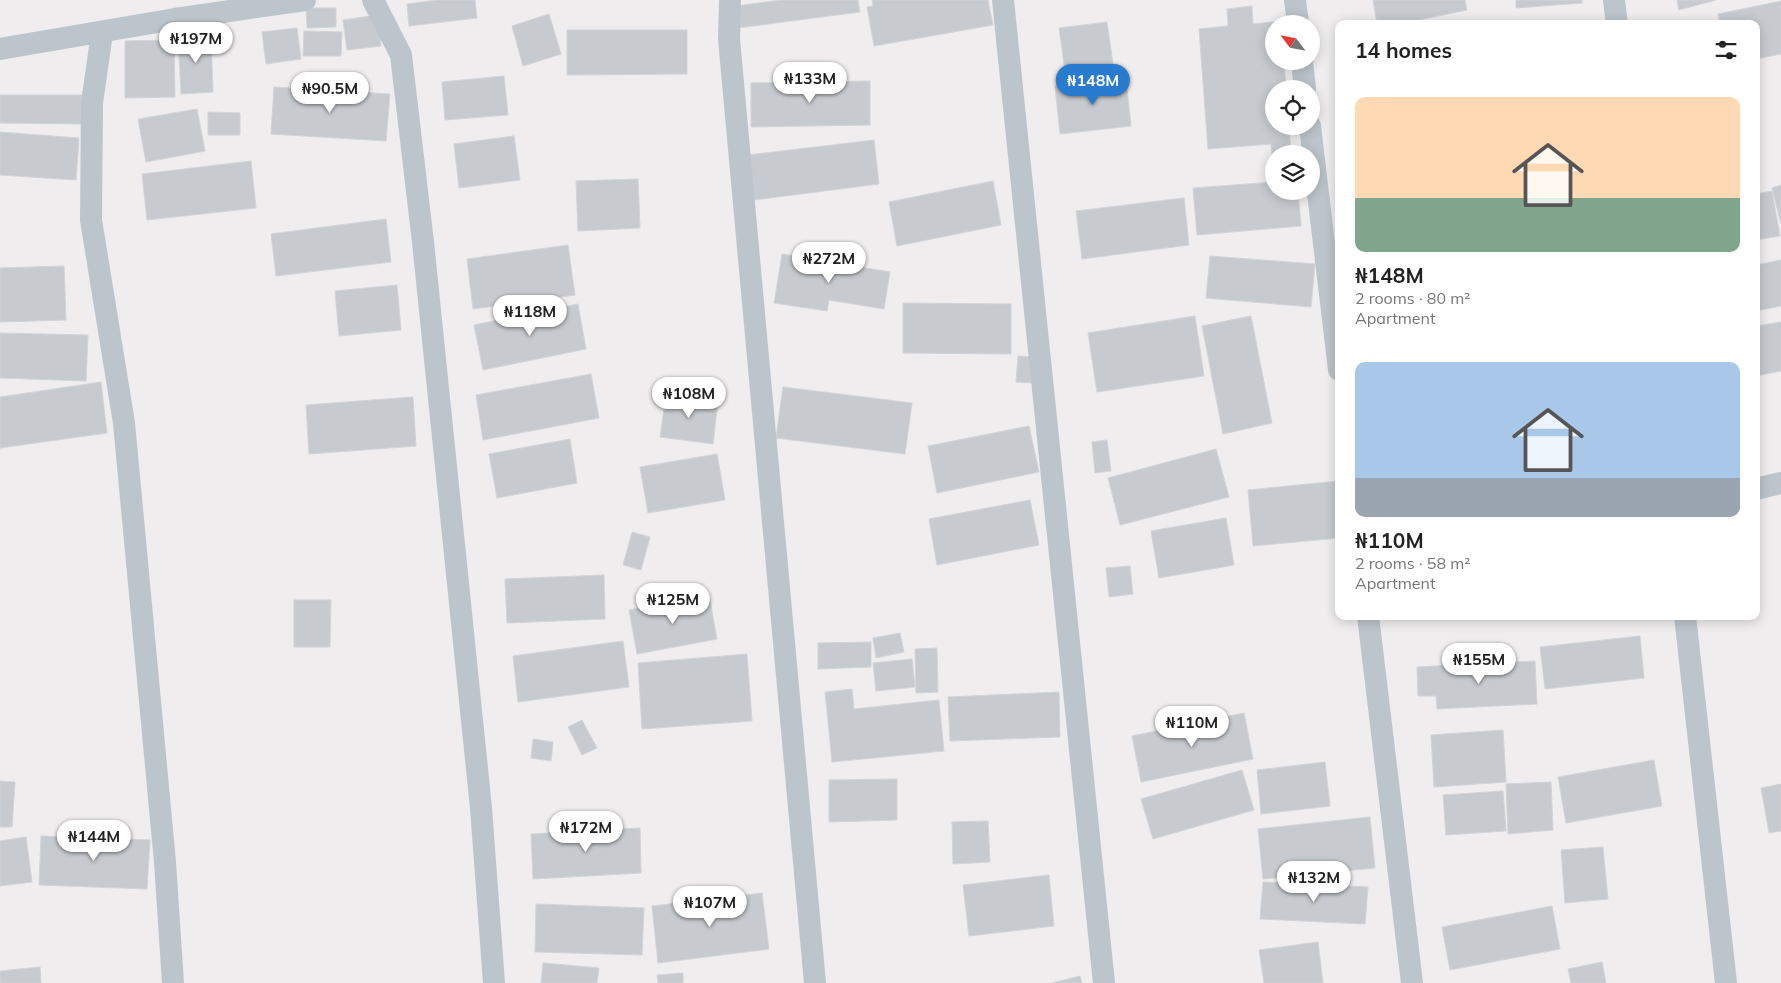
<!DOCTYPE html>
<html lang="en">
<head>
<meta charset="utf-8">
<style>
	:root { --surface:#fff; --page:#f6f6f6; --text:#222; --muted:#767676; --accent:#287bce }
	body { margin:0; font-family:Mulish,sans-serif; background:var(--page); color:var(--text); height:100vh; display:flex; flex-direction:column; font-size:19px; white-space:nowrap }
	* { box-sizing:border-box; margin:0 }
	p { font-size:16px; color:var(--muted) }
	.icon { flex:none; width:28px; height:28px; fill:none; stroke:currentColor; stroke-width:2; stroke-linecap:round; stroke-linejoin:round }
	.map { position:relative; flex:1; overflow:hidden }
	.panel { position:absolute; left:1335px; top:20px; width:425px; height:600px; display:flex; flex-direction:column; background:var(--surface); border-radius:10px; box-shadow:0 2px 12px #0003 }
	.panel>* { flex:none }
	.needle { width:32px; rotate:302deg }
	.fabs { position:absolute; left:1265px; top:15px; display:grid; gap:10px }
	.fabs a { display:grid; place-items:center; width:55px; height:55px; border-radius:50%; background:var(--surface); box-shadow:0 2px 12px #0003; font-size:25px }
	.price { position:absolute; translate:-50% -42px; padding:0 11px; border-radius:18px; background:#fff; color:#222; font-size:16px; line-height:32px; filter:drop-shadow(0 1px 2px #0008) }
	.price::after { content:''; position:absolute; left:50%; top:30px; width:15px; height:11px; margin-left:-8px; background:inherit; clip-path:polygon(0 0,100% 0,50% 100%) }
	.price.selected { background:var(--accent); color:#fff }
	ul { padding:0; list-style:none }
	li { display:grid; align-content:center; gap:10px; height:265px; padding:0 20px }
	li span { display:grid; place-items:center; height:155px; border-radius:10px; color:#555 }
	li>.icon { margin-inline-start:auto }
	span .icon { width:90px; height:90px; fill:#fffc; stroke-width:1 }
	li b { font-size:21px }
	h2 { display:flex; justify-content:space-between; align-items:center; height:60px; padding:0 20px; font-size:21px }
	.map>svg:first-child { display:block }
	.building { fill:#c7cacf; stroke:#d1d4d8 }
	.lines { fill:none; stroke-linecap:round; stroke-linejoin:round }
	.street { stroke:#bcc5cb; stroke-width:22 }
</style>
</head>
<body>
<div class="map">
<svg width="1781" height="983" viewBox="0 0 1781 983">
	<rect width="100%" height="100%" fill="#efeded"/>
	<path class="building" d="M438,0H475L477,18L409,26L407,4Z
		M781,0H858L860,12L738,28L736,6Z
		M872,0H988L993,25L874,46L867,7L873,6Z
		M1373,0H1465L1467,10L1399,24H1377Z
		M1516,0H1582V3L1516,8Z
		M1677,0H1716L1679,10Z
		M1781,1V54L1756,59V24H1720L1718,14Z
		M1252,6L1253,24L1281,21V24H1274V61H1284L1286,89H1274V126H1289L1291,154H1274L1272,157L1271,144L1208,149L1199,29L1228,26L1227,9Z
		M306,8H336V27L307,28Z
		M549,14L561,54L523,66L512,26Z
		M378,15L381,46L347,50L343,20Z
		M1107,22L1113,64L1065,71L1059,28Z
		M297,28L301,59L266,64L262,32Z
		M567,30H687V74L567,75Z
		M304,31L342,32L341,56H303Z
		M211,34L213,92L181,94L178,35Z
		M174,40L175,97L125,98V41Z
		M504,76L508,115L445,120L442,82Z
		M1126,79L1131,126L1060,134L1055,86Z
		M870,81V125L751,127V83Z
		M274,87L390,94L386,141L271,134Z
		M0,95H82V124L0,123Z
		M197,109L205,151L146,162L138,119Z
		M208,112L240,113V135H208Z
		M0,132L79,138L76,180L0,175Z
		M514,136L520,180L459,188L454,144Z
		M874,140L879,184L754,200L748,155Z
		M251,161L256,208L147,220L142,174Z
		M638,179L640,228L578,231L576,181Z
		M993,181L1001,225L897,246L889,202Z
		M1274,182V191H1298L1301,226L1197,235L1193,188Z
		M1781,185V224L1772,188Z
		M1772,191L1780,236L1756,240V194Z
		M1184,198L1189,245L1082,259L1076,211Z
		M386,219L391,262L276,276L271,234Z
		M568,245L575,295L473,309L467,259Z
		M782,254L890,272L884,309L829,300L827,311L774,303Z
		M1210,256L1315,264L1311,307L1206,298Z
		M1781,260V306L1756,311V265Z
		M64,266L66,320L0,322V268Z
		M397,285L401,330L339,336L335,291Z
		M903,303L1011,304V354L903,353Z
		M578,304L586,349L483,370L474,325Z
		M1195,316L1204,376L1097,392L1088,333Z
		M1251,316L1272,423L1223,434L1202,326Z
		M1781,322V371L1756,376V326Z
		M0,333L88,335L86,381L0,378Z
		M1018,356L1036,357L1034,383L1016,382Z
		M591,374L599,418L483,440L476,395Z
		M101,382L107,433L0,448V397Z
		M783,387L912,403L905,454L776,438Z
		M666,394L718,401L713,444L660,437Z
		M413,397L416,446L309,454L306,405Z
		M1029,426L1039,472L937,493L928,446Z
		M570,439L577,483L497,498L489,454Z
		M1107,440L1111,471L1095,473L1092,442Z
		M1216,449L1229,497L1120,525L1108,478Z
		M717,454L725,500L648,513L640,467Z
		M1339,481V538L1253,546L1248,490Z
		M1030,500L1039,545L937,565L929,519Z
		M1226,518L1234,565L1159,578L1151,531Z
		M632,532L650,537L641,570L623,565Z
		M1130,566L1133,594L1109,597L1106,568Z
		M604,575L605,619L507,623L505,579Z
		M709,595L717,639L637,654L629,610Z
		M294,600H331L330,647H294Z
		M900,633L904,652L876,658L873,638Z
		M1640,636L1644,678L1545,689L1540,647Z
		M623,641L629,687L518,702L513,656Z
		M871,642V667L818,669V643Z
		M937,648L938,692L916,693L915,649Z
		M747,654L752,721L642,729L638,663Z
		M912,659L915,687L876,691L873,663Z
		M1535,661L1537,704L1437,709L1436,696H1418L1417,667Z
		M852,689L854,709L939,700L944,751L832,762L825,692Z
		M1059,692L1060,737L950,741L948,697Z
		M1244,713L1253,759L1141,782L1132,736Z
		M582,720L597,748L582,755L568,727Z
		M1503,730L1506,782L1434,787L1431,735Z
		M533,739L553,742L551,761L531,758Z
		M1654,760L1662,806L1566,823L1558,777Z
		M1325,762L1330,806L1261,814L1257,770Z
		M1242,770L1254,810L1153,839L1141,799Z
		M897,779V820L829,822V780Z
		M0,781L15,782L12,827H0Z
		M1551,782L1553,830L1508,834L1506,784Z
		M1781,784V831L1769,833L1761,788Z
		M1503,791L1506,831L1446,835L1443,795Z
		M1370,817L1375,868L1263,879L1258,829Z
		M988,821L990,862L953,864L952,822Z
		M640,828L641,873L533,879L531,834Z
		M41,836L150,840L147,889L39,885Z
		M26,837L32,882L0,886V841Z
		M1603,847L1608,899L1565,903L1561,850Z
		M1049,875L1054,926L969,936L963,885Z
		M1263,882L1368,887L1365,924L1260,919Z
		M762,893L769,949L658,963L652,906Z
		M536,904L644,908L642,955L535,952Z
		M1552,906L1560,949L1450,970L1442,927Z
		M1318,942L1323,983H1264L1259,950Z
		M1602,962L1606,983H1571L1568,969Z
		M543,963L599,968L597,983H541Z
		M40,967L41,983H0V971Z
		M683,973V983H658L657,975Z
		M1080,976L1082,983H1052Z"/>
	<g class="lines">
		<path class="street" d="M373,0L401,55L423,242L481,808L494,983
			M730,0L729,39L815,983
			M1003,0L1104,983
			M1295,0L1298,24
			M1614,0L1617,24
			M102,33L92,103L91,220L124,423L165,862L173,983
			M0,49L175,19L305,0
			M1302,61L1305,89
			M1310,126L1339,370
			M1756,489L1781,483
			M1368,616L1412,983
			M1685,616L1726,983"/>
	</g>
</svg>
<div class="fabs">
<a><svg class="needle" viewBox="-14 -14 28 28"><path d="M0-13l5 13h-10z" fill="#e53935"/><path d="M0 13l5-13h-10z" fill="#767676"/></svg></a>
<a><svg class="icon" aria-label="locate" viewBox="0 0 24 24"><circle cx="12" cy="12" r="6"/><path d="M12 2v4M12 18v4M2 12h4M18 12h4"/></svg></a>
<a><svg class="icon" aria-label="layers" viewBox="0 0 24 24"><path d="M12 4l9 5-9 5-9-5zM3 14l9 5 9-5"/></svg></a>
</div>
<b class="price" style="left:196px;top:64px">₦197M</b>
<b class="price" style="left:810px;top:104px">₦133M</b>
<b class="price selected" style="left:1093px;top:106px">₦148M</b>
<b class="price" style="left:330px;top:114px">₦90.5M</b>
<b class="price" style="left:829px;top:284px">₦272M</b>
<b class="price" style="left:530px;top:337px">₦118M</b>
<b class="price" style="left:689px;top:419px">₦108M</b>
<b class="price" style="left:673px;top:625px">₦125M</b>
<b class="price" style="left:1479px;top:685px">₦155M</b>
<b class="price" style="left:1192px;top:748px">₦110M</b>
<b class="price" style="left:586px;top:853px">₦172M</b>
<b class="price" style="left:94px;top:862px">₦144M</b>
<b class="price" style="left:1314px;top:903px">₦132M</b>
<b class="price" style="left:710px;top:928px">₦107M</b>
<section class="panel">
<h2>14 homes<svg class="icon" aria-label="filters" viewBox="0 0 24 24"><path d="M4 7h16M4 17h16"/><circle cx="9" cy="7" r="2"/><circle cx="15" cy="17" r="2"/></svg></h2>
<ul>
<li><span style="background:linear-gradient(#ffd9b3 65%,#7fa58c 0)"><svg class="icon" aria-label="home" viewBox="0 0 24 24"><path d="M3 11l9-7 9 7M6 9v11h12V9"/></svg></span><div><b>₦148M</b><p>2 rooms · 80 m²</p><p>Apartment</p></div></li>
<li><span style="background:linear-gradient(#a9c7e8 75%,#9aa5b1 0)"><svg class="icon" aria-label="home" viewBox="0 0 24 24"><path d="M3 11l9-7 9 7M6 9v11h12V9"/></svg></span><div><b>₦110M</b><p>2 rooms · 58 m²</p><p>Apartment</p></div></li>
</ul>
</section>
</div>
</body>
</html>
